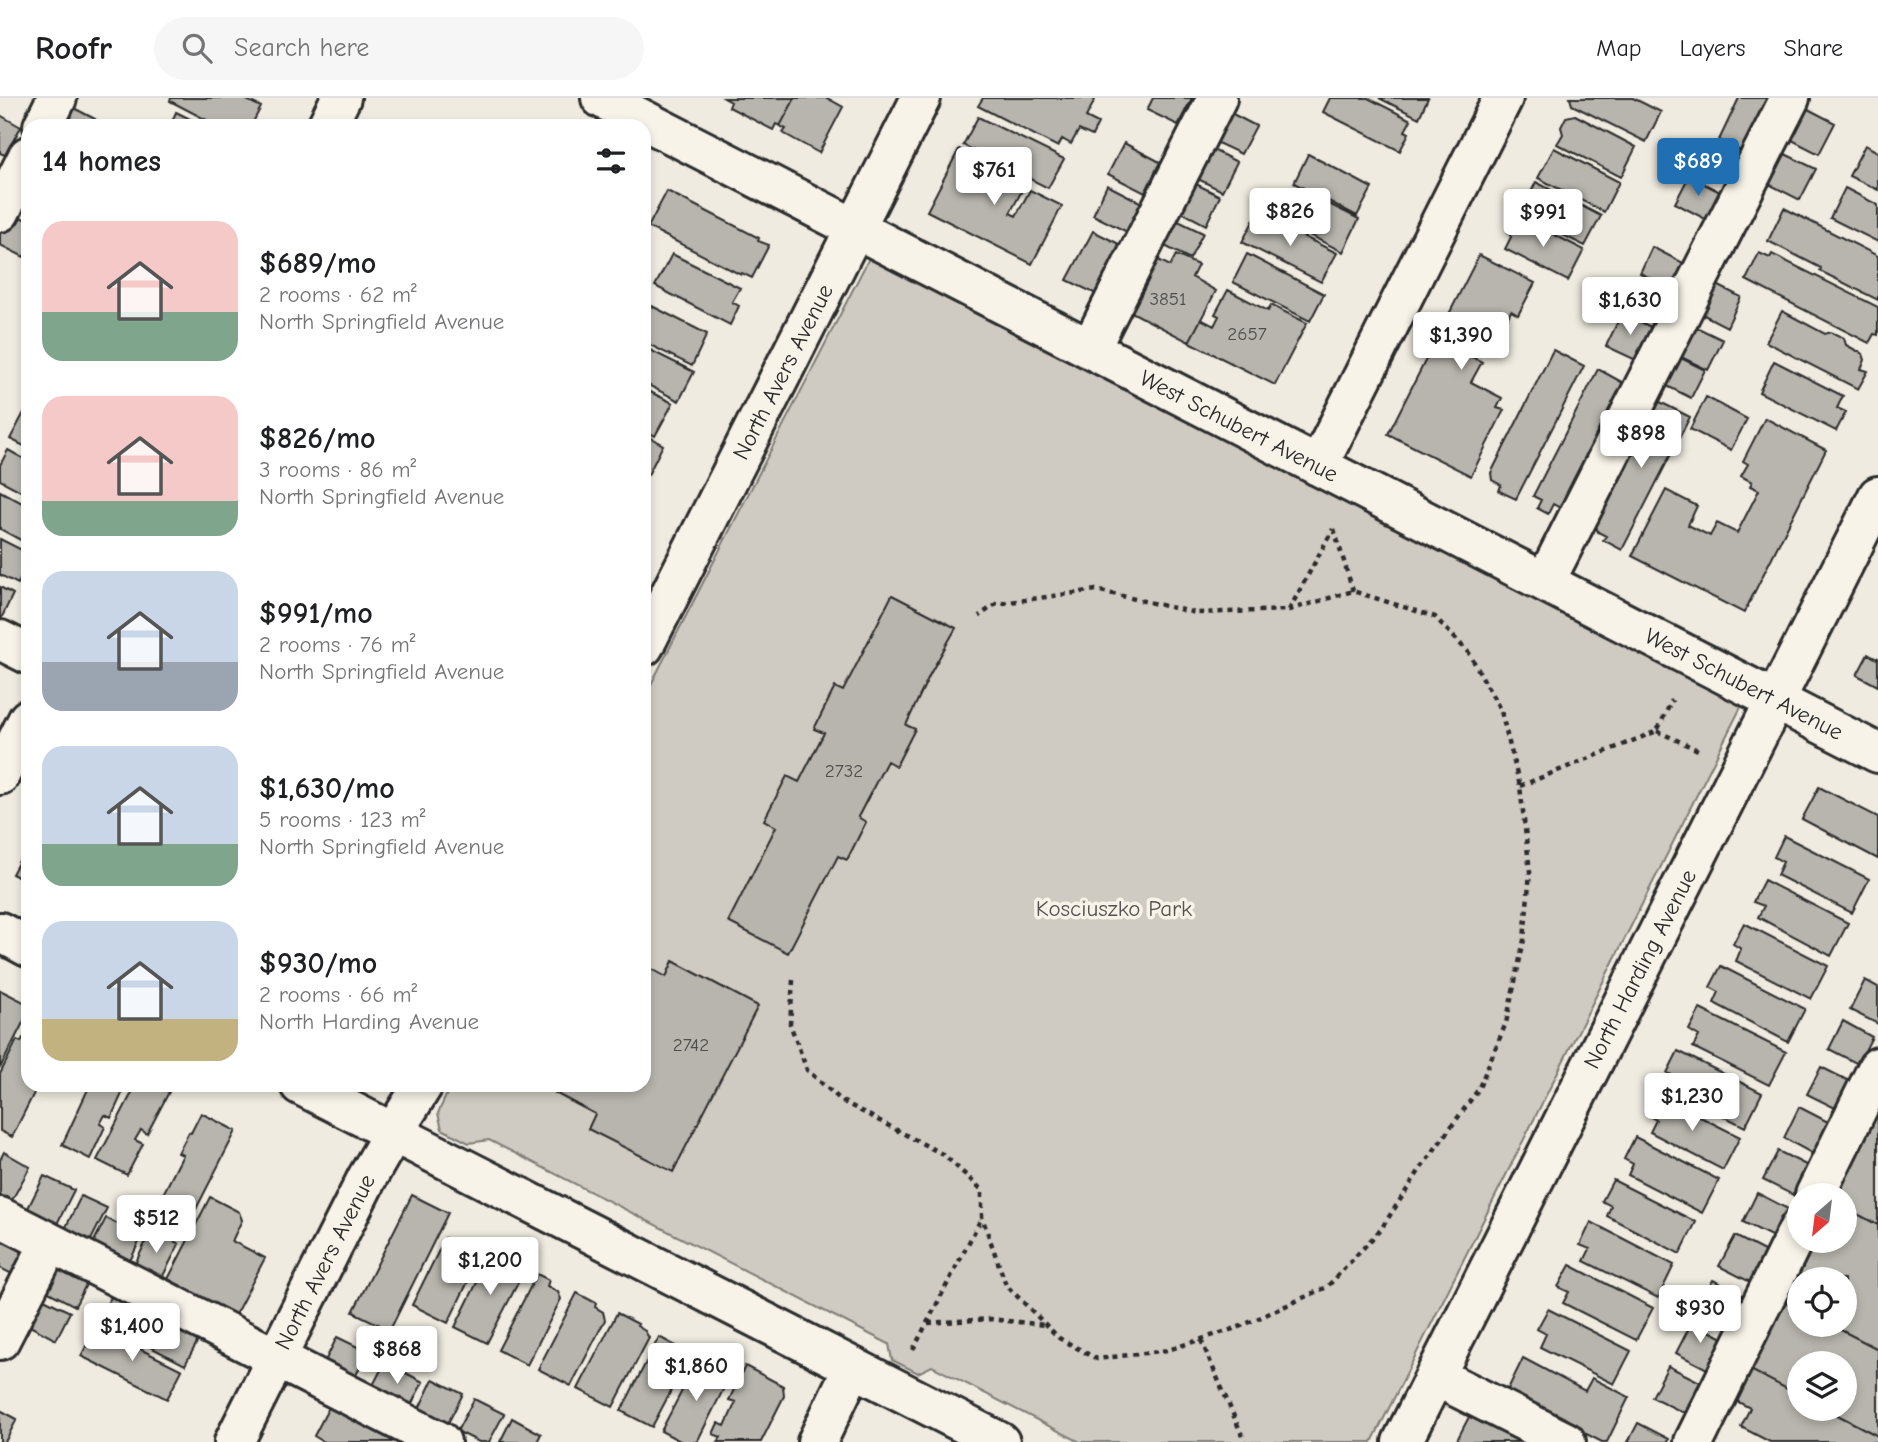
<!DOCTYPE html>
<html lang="en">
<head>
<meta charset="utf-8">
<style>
	:root { --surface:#fff; --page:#f6f6f6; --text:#202124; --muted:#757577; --line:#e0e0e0; --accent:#1f6fb2 }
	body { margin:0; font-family:"Comic Neue",sans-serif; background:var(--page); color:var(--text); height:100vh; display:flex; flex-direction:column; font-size:26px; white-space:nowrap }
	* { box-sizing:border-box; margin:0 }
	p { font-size:23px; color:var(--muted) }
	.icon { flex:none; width:38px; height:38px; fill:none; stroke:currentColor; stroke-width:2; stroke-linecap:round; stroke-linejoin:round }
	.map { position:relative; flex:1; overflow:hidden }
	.drawer { position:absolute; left:21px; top:21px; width:630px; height:973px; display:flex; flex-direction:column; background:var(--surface); border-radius:21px; box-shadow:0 4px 10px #0003 }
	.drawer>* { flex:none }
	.needle { width:46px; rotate:208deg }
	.fabs { position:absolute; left:1787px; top:1085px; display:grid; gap:14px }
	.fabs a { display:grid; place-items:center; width:70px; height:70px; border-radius:50%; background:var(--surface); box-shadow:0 4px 10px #0003; font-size:35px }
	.price { position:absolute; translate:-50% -60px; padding:0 16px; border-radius:7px; background:#fff; color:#222; font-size:23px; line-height:46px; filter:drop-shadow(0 2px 4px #0008) }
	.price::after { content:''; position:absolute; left:50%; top:42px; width:21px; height:16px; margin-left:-10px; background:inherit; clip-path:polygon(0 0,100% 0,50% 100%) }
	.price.selected { background:var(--accent); color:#fff }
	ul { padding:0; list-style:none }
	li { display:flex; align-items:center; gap:21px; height:175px; padding:0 21px }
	li span { display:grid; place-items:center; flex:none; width:196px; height:140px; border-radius:21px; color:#555 }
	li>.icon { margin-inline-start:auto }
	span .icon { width:84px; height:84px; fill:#fffc; stroke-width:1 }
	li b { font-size:30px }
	h2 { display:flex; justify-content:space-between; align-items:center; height:84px; padding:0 21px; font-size:30px }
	header { display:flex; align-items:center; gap:42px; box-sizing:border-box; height:98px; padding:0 35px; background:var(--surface); border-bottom:2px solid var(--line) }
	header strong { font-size:33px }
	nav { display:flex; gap:38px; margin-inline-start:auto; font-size:24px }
	.search { width:490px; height:63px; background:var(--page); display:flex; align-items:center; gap:18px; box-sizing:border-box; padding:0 24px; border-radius:38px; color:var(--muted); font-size:26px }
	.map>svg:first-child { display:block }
	.green { fill:#cfcbc2; stroke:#7d7b76; stroke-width:2 }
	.building { fill:#b8b5ae; stroke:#2b2b2b; stroke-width:2 }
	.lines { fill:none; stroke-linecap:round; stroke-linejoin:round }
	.minor-casing { stroke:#2b2b2b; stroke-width:44 }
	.major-casing { stroke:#2b2b2b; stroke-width:44 }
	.path { stroke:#2b2b2b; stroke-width:4.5; stroke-dasharray:5 5; stroke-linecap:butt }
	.minor { stroke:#f7f3e8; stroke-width:38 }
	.major { stroke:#f7f3e8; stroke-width:38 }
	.labels { text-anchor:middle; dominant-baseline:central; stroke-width:7; stroke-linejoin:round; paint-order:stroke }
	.number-label { font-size:19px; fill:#4e4e4c }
	.street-label { font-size:23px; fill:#2b2b2b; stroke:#f7f3e8 }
	.park-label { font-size:23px; fill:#545351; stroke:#f7f3e8 }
</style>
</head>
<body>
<header>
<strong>Roofr</strong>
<div class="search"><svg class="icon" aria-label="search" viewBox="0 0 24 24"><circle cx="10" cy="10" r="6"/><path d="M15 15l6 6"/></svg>Search here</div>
<nav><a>Map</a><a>Layers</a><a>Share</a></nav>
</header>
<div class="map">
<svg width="1878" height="1344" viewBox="0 0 1878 1344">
	<rect width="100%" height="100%" fill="#efebe0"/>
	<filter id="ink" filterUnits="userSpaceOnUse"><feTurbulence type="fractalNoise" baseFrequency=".0143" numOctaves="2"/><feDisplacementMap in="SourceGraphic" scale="14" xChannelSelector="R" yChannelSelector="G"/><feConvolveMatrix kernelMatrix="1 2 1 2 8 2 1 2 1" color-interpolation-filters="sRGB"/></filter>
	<g filter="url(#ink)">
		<path class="green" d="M869,160L1744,603L1372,1344H1080L932,1268L918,1275L892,1262L889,1246L489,1042L469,1045L442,1031L438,1015L451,987H644V600Z"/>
		<path class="building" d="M171,0H243L261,9L251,28H218L170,3Z
			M724,0H795L780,28L776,26L773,32L729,9L731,4Z
			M795,0H827L843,9L819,55L783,35L786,31L780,28Z
			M983,0H1093L1095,2L1086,19L1098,25L1092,38L1079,32L1071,46L1062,41L1058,49L978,8Z
			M1153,0H1192L1178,27L1147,12Z
			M1330,0H1368L1411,22L1405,33L1409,35L1400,53L1323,14Z
			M1379,0H1428L1419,20Z
			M1570,0H1633L1661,14L1646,44L1572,7Z
			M1739,0H1771L1744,55L1719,42Z
			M66,6L95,21L91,28H54Z
			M1804,9L1835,25L1819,56L1788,40Z
			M1223,11L1256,28L1241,56L1209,41Z
			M176,14L204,28H170Z
			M0,17L21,29L5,57L0,55Z
			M1575,17L1636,49L1621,79L1557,46L1563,36L1561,29L1566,19Z
			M978,19L1064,61L1048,90L963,47Z
			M1124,45L1160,64L1145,95L1108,76Z
			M1865,47L1878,54V92L1849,78Z
			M1205,48L1237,64L1222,93L1190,77Z
			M1554,50L1619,84L1604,114L1538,80Z
			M959,51L986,65L984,69L997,76L999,71L1026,85L1010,115L1016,118L1030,92L1062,108L1032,166L927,113Z
			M1783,55L1816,71L1800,102L1767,85Z
			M1308,56L1372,90L1357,118L1294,85Z
			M1689,78L1722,95L1707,122L1675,105Z
			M1188,82L1220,98L1206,127L1174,110Z
			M1536,84L1601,118L1585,148L1520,116Z
			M1107,87L1142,105L1127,134L1093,117Z
			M1297,90L1359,121L1343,154L1271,118L1281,98L1290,103Z
			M1845,90L1878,107V144L1830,120Z
			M667,93L759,140L758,143L769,147L752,180L742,175L741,177L648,129Z
			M1784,110L1878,158V202L1820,173L1821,170L1768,143Z
			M11,114L28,123V152L24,159L0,147V135Z
			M1257,116L1337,155L1321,184L1242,144Z
			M1170,119L1203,135L1190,161L1157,144Z
			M1522,120L1584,152L1568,183L1505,151L1511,139L1508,134L1514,122Z
			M1093,133L1121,147L1096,196L1067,182Z
			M1652,149L1687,167L1675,193L1640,175Z
			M1759,155L1770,160L1772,156L1878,209V237L1874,236L1869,245L1746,182Z
			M672,156L740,190L732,204L739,208L730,227L655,188Z
			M1147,156L1170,168L1176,157L1198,167L1192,179L1216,193L1189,244L1120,208Z
			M1247,156L1324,196L1310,223L1233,184Z
			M1479,157L1535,185L1518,217L1511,213L1496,244L1483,237L1472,259L1482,264L1471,284L1502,300L1497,310L1504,312L1471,378L1388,336Z
			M1639,179L1672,196L1656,226L1623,209Z
			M1713,185L1741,199L1727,229L1698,214Z
			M1228,192L1268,213L1271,207L1307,225L1275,287L1189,244L1201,221L1214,228L1219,218L1215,216Z
			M644,204L707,236L692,268L644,244Z
			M1782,213L1825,236L1831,234L1844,240L1846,247L1863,256L1865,262L1861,271L1868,273L1858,291L1766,244Z
			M1622,215L1655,231L1638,263L1606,248Z
			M1694,228L1723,242L1708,272L1679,258Z
			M644,249L694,274L679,303L644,285Z
			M1553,252L1584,268L1516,401L1499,393L1501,387L1492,382L1491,375Z
			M1677,258L1705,272L1691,300L1663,286Z
			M1774,263L1843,298L1837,310L1846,314L1836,333L1759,294Z
			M1598,271L1627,287L1564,412L1553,406L1548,416L1537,410L1541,402L1533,398Z
			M644,291L673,305L655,338L644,332Z
			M1706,299L1747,321L1731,352L1690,331Z
			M1652,300L1690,319L1622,452L1603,442L1606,438L1598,434L1596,428L1629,363L1622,360Z
			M27,309H28V350L10,341Z
			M1765,320L1826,352L1744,515L1632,458L1666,392L1697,408L1688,427L1710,438L1717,425L1737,435L1759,392L1750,388L1752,384L1741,378L1748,366L1743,363Z
			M644,336L663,347L648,377L644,375Z
			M8,352L28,363V397L0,382V367Z
			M0,393L28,408V446L0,431Z
			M0,441L28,455V466L18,486L0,477Z
			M0,489L13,496L0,523Z
			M892,497L956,530L930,576L906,627L915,631L896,668L887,663L858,719L866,724L847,762L838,758L788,855L728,824L776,729L764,722L787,678L799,684L824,635L814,631L835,589L843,593Z
			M1868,556L1877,561L1878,559V588L1857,577Z
			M1819,689L1878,719V761L1802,721Z
			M1784,738L1869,781L1852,815L1777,777L1783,764L1774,759Z
			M28,746V784L12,776Z
			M1764,782L1848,825L1831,858L1758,819L1764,808L1753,804Z
			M1744,825L1828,868L1811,901L1736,863L1741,851L1733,846Z
			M673,863L758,908L673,1074L588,1031L595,1016L555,995L559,987H644V867L666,879Z
			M1721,868L1805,911L1788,944L1714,905L1719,894L1710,889Z
			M1865,882L1878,889V926L1850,912Z
			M0,892L28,906V915L0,970Z
			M1700,911L1786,954L1769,987L1693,949L1699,938L1689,932Z
			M1843,923L1872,939L1858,966L1829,951Z
			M23,940L28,942V987H38L12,1039L0,1033V976L17,942L21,944Z
			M1678,953L1762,995L1745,1029L1672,992L1678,980L1667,975Z
			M1821,969L1851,984L1837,1011L1807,996Z
			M90,987H126L111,1020L105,1017L100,1026L105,1029L90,1061L62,1047Z
			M136,987H156L169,994L147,1036L141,1032L135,1042L143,1046L127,1077L97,1062Z
			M1878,994V1127L1844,1109V1097H1825Z
			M1657,997L1740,1039L1723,1072L1650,1034L1656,1022L1647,1017Z
			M1799,1009L1830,1025L1813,1056L1784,1040Z
			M201,1015L236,1033L194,1115L162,1098L183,1057L178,1055L189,1034L191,1035Z
			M1635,1039L1719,1082L1702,1115L1628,1077L1633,1066L1624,1061Z
			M1778,1053L1808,1068L1793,1097L1763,1082Z
			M4,1054L30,1069L11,1104L0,1098V1062Z
			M44,1078L74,1092L57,1126L27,1112Z
			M1613,1082L1696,1124L1680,1156L1607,1118L1611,1108L1602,1103Z
			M1757,1095L1788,1111L1773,1139L1743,1124Z
			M412,1097L448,1115L390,1232L353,1214Z
			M81,1098L107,1110L89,1146L64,1133Z
			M210,1099L239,1114L242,1122L232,1143L265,1160L233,1221L188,1197L185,1190L168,1181Z
			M1844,1109L1878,1127V1251L1831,1227H1844V1181H1799V1211L1774,1198L1802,1143H1844Z
			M106,1120L142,1138L129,1165L92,1147Z
			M1591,1124L1674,1167L1658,1200L1584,1163L1590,1151L1580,1147Z
			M152,1131L179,1146L161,1182L134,1168Z
			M0,1138L32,1149L16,1178L0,1170Z
			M1735,1138L1766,1154L1750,1184L1719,1168Z
			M445,1140L460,1148L469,1144L479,1150L481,1157L448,1225L412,1207Z
			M493,1152L516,1163L513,1168L521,1171V1179L487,1245L455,1229Z
			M54,1161L89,1181L75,1208L39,1189Z
			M1570,1167L1653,1210L1636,1242L1563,1205L1569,1194L1558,1189Z
			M537,1176L549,1182L547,1188L558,1194L561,1201L527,1267L498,1252Z
			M1713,1182L1743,1198L1728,1228L1697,1212Z
			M115,1192L201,1237L185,1267L98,1222Z
			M577,1195L596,1205L595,1209L603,1214L605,1222L571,1288L538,1271Z
			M1774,1198L1799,1211V1227H1831L1878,1251V1338L1826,1311H1844V1265H1799V1297L1739,1266Z
			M40,1199L70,1214L56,1242L26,1226Z
			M1548,1211L1631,1253L1614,1286L1540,1249L1546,1236L1537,1231Z
			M617,1215L638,1226L637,1228L645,1233L649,1240L613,1309L578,1291Z
			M1692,1224L1723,1240L1707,1271L1676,1255Z
			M96,1229L182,1272L167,1301L81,1258Z
			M337,1239L368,1254L353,1283L323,1267Z
			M659,1239L676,1248L675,1252L685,1257L686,1264L652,1329L621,1313Z
			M700,1258L719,1268L717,1273L723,1277L726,1286L697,1344H682L661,1333Z
			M1523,1260L1585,1293L1592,1280L1629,1299L1607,1344H1602L1506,1295Z
			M385,1264L423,1284L409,1311L371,1291Z
			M1739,1266L1799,1297V1311H1826L1878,1338V1344H1770L1741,1329L1750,1310L1723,1296Z
			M745,1268L783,1288L784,1298L761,1344H718L721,1339L713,1336L718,1325L725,1328L736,1304L729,1302Z
			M1668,1268L1700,1284L1684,1315L1652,1299Z
			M433,1281L463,1296L446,1329L417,1315Z
			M474,1301L504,1316L489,1344H479L457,1333Z
			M329,1309L394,1341L392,1344H324L314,1338Z
			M1474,1309L1543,1344H1456Z
			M0,1312L17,1321L5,1344H0Z
			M512,1320L541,1336L537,1344H500Z
			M1638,1325L1669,1341L1668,1344H1628Z"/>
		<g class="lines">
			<defs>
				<path id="minor" d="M601,0L1878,655
					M43,28L57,0
					M327,28L341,0
					M0,114L28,58
					M1090,251L1217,0
					M1318,368L1503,0
					M1545,484L1790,0
					M0,542L28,556
					M644,548L921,0
					M0,677L28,621
					M1815,1097L1878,969
					M0,1119L441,1344
					M0,1242L50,1145
					M1435,1278L1566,1344
					M234,1344L367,1080L393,1035L423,987
					M817,1344L853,1269
					M1402,1344L1878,398
					M1694,1344L1799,1130"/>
				<path id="major" d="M0,834L28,849
					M300,987L1000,1344"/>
			</defs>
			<use href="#minor" class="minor-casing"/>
			<use href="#major" class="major-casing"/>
			<path class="path" d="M1334,431L1353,493
				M1289,512L1333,431
				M1657,633L1698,652
				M1520,688L1657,633L1672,602
				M793,882L790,926L807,972L842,1003L944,1057L982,1092V1119L1006,1187L1059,1240L1097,1261L1168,1252L1239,1229L1327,1189L1381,1131L1421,1070L1478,992L1506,925L1524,842L1530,774L1520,688L1501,613L1469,555L1435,519L1353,493L1289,512L1196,515L1096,492L996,506L979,518
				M928,1225L990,1221L1045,1227
				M1201,1242L1245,1344
				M913,1252L982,1119"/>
			<use href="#minor" class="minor"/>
			<use href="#major" class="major"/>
		</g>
	</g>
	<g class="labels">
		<g class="number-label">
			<text x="1168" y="201">3851</text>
			<text x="1247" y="236">2657</text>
			<text x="844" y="673">2732</text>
			<text x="691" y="947">2742</text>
		</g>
		<g class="street-label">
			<text transform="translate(783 274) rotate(-63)">North Avers Avenue</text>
			<text transform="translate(1239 328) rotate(27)">West Schubert Avenue</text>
			<text transform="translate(1744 586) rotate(27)">West Schubert Avenue</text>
			<text transform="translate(1640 871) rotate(-63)">North Harding Avenue</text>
			<text transform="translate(325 1164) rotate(-63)">North Avers Avenue</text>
		</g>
		<g class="park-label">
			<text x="1114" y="810">Kosciuszko Park</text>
		</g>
	</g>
</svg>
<div class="fabs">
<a><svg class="needle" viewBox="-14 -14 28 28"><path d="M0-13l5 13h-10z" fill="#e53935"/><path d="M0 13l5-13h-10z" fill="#757577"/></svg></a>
<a><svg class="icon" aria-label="locate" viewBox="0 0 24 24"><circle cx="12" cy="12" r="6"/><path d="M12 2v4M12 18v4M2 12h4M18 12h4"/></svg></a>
<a><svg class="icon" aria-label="layers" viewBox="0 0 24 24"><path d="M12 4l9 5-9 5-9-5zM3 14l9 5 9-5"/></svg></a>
</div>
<b class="price selected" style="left:1698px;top:100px">$689</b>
<b class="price" style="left:994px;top:109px">$761</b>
<b class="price" style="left:1290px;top:150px">$826</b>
<b class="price" style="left:1543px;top:151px">$991</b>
<b class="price" style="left:1630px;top:239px">$1,630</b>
<b class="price" style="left:1461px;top:274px">$1,390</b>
<b class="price" style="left:1641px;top:372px">$898</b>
<b class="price" style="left:1692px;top:1035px">$1,230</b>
<b class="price" style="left:156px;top:1157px">$512</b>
<b class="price" style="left:490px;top:1199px">$1,200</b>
<b class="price" style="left:1700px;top:1247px">$930</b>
<b class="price" style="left:132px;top:1265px">$1,400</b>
<b class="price" style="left:397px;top:1288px">$868</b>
<b class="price" style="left:696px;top:1305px">$1,860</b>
<section class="drawer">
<h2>14 homes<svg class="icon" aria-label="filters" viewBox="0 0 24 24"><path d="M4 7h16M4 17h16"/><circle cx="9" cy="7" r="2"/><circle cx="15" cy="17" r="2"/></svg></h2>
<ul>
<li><span style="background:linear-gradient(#f6c9c9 65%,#7fa58c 0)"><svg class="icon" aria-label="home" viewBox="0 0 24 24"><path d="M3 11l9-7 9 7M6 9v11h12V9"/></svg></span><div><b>$689/mo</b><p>2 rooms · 62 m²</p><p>North Springfield Avenue</p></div></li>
<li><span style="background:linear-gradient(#f6c9c9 75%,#7fa58c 0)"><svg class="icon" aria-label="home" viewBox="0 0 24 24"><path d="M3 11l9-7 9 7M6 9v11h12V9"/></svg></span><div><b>$826/mo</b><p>3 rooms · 86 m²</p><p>North Springfield Avenue</p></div></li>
<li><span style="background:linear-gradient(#c9d6e8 65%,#9aa5b1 0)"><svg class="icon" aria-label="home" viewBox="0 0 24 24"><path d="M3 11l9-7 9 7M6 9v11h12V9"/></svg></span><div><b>$991/mo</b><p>2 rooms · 76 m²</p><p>North Springfield Avenue</p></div></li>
<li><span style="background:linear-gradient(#c9d6e8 70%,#7fa58c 0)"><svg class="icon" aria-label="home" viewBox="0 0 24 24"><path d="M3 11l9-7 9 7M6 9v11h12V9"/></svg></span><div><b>$1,630/mo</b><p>5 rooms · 123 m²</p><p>North Springfield Avenue</p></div></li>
<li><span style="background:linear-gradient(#c9d6e8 70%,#c2b280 0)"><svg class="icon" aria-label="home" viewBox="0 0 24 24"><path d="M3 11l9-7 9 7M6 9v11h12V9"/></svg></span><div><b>$930/mo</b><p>2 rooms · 66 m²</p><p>North Harding Avenue</p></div></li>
</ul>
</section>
</div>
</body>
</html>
